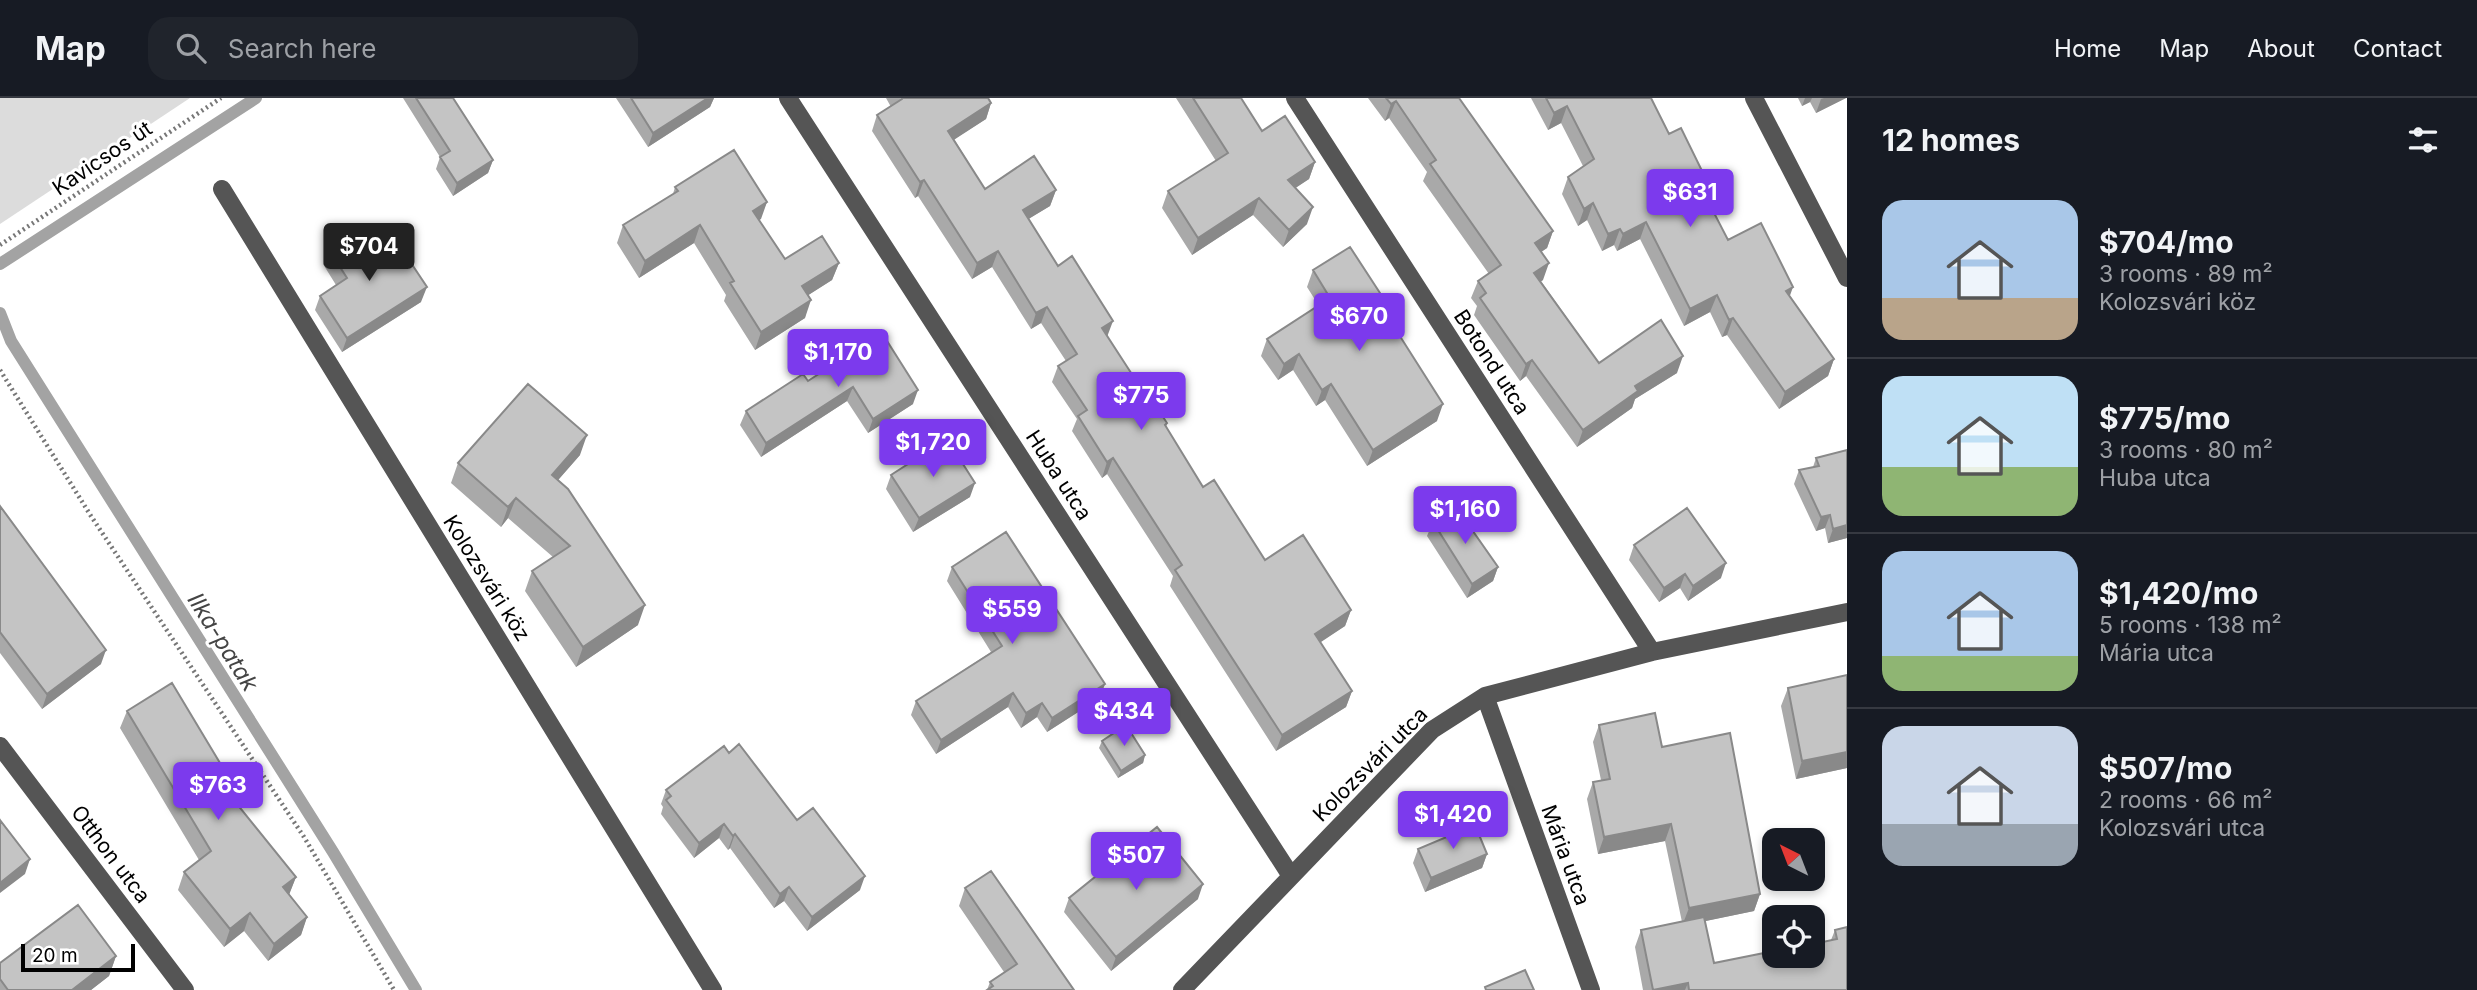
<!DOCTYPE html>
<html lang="en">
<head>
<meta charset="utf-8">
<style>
	:root { --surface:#171b24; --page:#20242c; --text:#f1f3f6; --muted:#9ea1a6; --line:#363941; --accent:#7c3aed }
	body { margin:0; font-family:Inter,sans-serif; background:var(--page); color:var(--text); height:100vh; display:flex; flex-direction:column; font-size:26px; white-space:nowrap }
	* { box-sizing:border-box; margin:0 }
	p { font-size:23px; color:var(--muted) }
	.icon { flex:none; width:38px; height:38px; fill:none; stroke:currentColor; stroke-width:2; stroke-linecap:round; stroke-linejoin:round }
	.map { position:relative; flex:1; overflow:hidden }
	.sheet { display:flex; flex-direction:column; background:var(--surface); width:630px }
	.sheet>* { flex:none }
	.needle { width:46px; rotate:318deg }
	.controls { position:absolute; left:1762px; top:730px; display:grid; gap:14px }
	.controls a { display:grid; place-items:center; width:63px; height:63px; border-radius:14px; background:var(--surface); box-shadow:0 4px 10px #0003; font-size:35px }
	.scale { position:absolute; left:21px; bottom:18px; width:114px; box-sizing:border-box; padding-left:7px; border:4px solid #000; border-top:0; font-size:19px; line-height:24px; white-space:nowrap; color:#000; -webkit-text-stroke:5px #fff; paint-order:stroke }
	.price { position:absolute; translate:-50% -60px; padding:0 16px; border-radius:7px; background:var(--accent); color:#fff; font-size:23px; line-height:46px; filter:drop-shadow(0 2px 4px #0008) }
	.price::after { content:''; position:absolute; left:50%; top:42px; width:21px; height:16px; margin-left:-10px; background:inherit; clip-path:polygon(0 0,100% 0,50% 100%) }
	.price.active { background:#222; color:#fff }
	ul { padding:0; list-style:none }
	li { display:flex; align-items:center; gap:21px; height:175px; padding:0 35px }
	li+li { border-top:2px solid var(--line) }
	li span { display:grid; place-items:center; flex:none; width:196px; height:140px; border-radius:21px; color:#555 }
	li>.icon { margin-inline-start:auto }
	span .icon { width:84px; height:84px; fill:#fffc; stroke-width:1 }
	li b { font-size:30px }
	h2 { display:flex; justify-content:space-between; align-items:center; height:84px; padding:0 35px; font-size:30px }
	header { display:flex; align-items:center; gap:42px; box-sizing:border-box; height:98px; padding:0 35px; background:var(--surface); border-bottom:2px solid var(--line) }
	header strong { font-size:33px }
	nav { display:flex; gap:38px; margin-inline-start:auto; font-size:24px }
	.search { width:490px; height:63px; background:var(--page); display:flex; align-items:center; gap:18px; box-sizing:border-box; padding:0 24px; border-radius:21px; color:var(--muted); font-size:26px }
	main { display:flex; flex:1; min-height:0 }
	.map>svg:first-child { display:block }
	.green { fill:#dcdcdc }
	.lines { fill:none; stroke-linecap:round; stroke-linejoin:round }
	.stream { stroke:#a3a3a3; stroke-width:12 }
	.path { stroke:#777; stroke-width:4.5; stroke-dasharray:2 3.5; stroke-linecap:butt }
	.minor { stroke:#555; stroke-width:18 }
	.wall { fill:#a9a9a9 }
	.shaded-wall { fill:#898989 }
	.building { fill:#c4c4c4; stroke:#898989; stroke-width:2 }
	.labels { text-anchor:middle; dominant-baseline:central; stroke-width:6; stroke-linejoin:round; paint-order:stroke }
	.street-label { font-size:21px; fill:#000; stroke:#fff }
	.water-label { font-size:23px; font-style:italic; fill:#444; stroke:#fff }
</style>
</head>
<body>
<header>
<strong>Map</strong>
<div class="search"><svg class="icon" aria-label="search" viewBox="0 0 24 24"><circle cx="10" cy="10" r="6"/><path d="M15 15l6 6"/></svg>Search here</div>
<nav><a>Home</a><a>Map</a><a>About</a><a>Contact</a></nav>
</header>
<main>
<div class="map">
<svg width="1847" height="892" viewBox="0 0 1847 892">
	<rect width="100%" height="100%" fill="#fff"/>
	<path class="green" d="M0,0H190L0,126Z"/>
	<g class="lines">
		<path class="stream" d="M0,166L256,0
			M0,215L11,243L333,754L416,892"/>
		<path class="path" d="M0,147L221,0
			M0,272L91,418L304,739L394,892"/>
		<path class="minor" d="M788,0L1291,778
			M1295,0L1652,554
			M1754,0L1847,180
			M222,91L713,892
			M1485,598L1591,892
			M0,648L185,892
			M1182,892L1432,632L1485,598L1652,554L1847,514"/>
	</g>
	<path class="wall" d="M403,0H453L493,62L488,75L453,98L436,71L440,59Z
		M616,0H714L710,9L648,49Z
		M886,0H988L991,5L986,21L954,41L985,91L1056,92L1050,108L1028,121L1058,168L1107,238L1135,281L1167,325L1166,329L1203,389L1265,462L1351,512L1345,528L1320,544L1352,593L1346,609L1276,653L1170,488L1173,478L1107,376L1102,380L1072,333L1077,321L1052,284L1058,268L1066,263L1041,225L1031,231L992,169L972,181L918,98L915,100L872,33L877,17L891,9Z
		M1176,0H1241L1262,33L1315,64L1309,81L1295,90L1307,126L1283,149L1253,117L1192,157L1162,110L1168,93L1216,63Z
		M1368,0H1459L1553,133L1547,150L1541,154L1543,182L1541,183L1599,265L1677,275L1635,301L1632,310L1577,349L1526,278L1520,283L1474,217L1477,208L1471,200L1478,183L1489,176L1423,83L1427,74L1389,20L1385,23Z
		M1531,0H1651L1669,36L1705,79L1701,90L1728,142L1790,198L1834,261L1828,278L1779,311L1727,237L1722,239L1710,214L1684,228L1640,141L1617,153L1614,147L1602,153L1587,122L1578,128L1562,96L1568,79L1583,68L1561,25L1548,32Z
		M1798,0H1846L1816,15L1810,4L1802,8Z
		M675,89L767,104L759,122L785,161L839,165L832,182L808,197L805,220L755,252L724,203L726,197L694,145L639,180L617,145L623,127L673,96Z
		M329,152L380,159L421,204L342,254L315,212L320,198L336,187L323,166Z
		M1313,172L1395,218L1392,226L1437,323L1367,368L1325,302L1316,308L1293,272L1278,282L1261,258L1267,241L1319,208L1307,189Z
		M882,235L913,306L868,335L847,303L761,359L740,327L746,313L808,283Z
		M580,357L558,382L638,527L576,569L525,493L532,473L553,459L508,420L501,429L451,385L458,365Z
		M1816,360L1847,440L1828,445L1825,430L1816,433L1794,386L1799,372L1813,369Z
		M891,377L970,399L913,434L886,391Z
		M0,408L101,566L42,611L0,555Z
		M1433,424L1498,469L1493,483L1467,500L1427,438Z
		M1634,447L1721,480L1688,503L1680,490L1659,504L1629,462Z
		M952,469L1100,600L1047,634L1037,619L1021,630L1008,609L936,656L911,617L916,603L991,554L947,483Z
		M1847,577V670L1796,681L1781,608L1788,590Z
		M127,613L232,685L228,695L296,779L289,796L307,819L301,837L268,863L244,833L224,849L178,792L184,774L199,762L120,630Z
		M1599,627L1662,649L1760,796L1754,813L1705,823L1714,865L1831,842L1835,832L1847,892H1643L1635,849L1641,832L1682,824L1665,743L1598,756L1587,701L1593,684L1601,682L1593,644Z
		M1102,643L1145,657L1143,665L1118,680L1099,650Z
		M729,655L797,722L860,792L807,833L784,803L774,810L730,750L728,752L719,740L694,760L661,716L663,709L661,706L666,692Z
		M1418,751L1487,756L1482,770L1425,794L1413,765Z
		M965,790L1074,892H987L990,884L1004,874L959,808Z
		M1069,800L1198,801L1111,873L1064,814Z
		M116,858L109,878L91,892H0V865Z"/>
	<path class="shaded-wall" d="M708,0H714L710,9L648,49L653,35Z
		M1805,0H1812L1810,4L1802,8Z
		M1824,0H1846L1816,15L1821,1Z
		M1396,3L1389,20L1385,23L1391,6Z
		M991,5L986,21L943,49L948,33Z
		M1567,8L1561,25L1548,32L1554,15Z
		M493,62L488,75L453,98L457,85Z
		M1315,64L1309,81L1282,99L1288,82Z
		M1705,79L1699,95L1697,82Z
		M924,82L918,98L915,100L920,84Z
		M1056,92L1050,108L1017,128L1023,112Z
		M1259,100L1253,117L1192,157L1198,140Z
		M767,104L761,121L747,130L753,113Z
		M1593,105L1587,122L1578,128L1584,111Z
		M1313,109L1307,126L1283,149L1289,132Z
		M1646,124L1640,141L1617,153L1623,136Z
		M700,127L694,145L639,180L645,163Z
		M1620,131L1614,147L1602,153L1608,136Z
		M1553,133L1547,150L1529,162L1535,145Z
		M998,153L992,169L972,181L977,165Z
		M839,165L832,182L796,205L802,188Z
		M1549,165L1543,182L1528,192L1534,175Z
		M427,189L421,204L342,254L347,240Z
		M1793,189L1787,206L1786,193Z
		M1717,197L1710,214L1684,228L1690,211Z
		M811,202L805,220L755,252L761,234Z
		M1047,209L1041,225L1031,231L1036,215Z
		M1733,220L1727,237L1722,239L1729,222Z
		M1113,223L1107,239L1102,230Z
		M1299,256L1293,272L1278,282L1284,266Z
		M1683,258L1677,275L1635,301L1632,310L1577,349L1583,332L1635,288Z
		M1834,261L1828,278L1779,311L1785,294Z
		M1532,262L1526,278L1520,283L1526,266Z
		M1331,286L1325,302L1316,308L1322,292Z
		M853,289L847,303L761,359L766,345Z
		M918,292L913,306L868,335L873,321Z
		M1443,306L1437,323L1367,368L1373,352Z
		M587,337L580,357L545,397L552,377Z
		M1113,360L1107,376L1102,380L1107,364Z
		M975,385L970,399L913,434L919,420Z
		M516,400L508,420L501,429L508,409Z
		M1830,417L1825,430L1816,433L1821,419Z
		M1847,427V440L1828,445L1833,431Z
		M1726,465L1721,480L1688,503L1693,488Z
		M1498,469L1493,483L1467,500L1472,486Z
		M1685,476L1680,490L1659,504L1664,490Z
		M645,507L638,527L576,569L583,549Z
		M1351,512L1345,528L1309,552L1315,536Z
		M106,552L101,566L42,611L47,596Z
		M1105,586L1100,600L1047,634L1052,620Z
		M1352,593L1346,609L1276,653L1282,637Z
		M1013,595L1008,609L936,656L941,642Z
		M1042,605L1037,619L1021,630L1026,615Z
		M1847,654V670L1796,681L1802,663Z
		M1145,657L1143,665L1118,680L1121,673Z
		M232,685L225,702L224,690Z
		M724,726L719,740L694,760L699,745Z
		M1671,726L1665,743L1598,756L1604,739Z
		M735,736L730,750L728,752L733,738Z
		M1487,756L1482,770L1425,794L1431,780Z
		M30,761L25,776L0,795V785Z
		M865,778L860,792L807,833L812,819Z
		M296,779L289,797L283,789Z
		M1203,786L1198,801L1111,873L1116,859Z
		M789,789L784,803L774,810L780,796Z
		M1760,796L1754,813L1682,828L1689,810Z
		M250,815L244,833L224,849L230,831Z
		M307,819L301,837L268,863L274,846Z
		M116,858L109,878L91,892H72Z
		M1688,885L1685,892H1653Z"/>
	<path class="building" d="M416,0H453L493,62L457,85L440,59L450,53Z
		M631,0H708L653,35Z
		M902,0H988L991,5L948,33L985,91L1034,58L1056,92L1023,112L1058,168L1072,158L1113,223L1102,230L1135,281L1137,279L1167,325L1165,327L1203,389L1214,382L1265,462L1303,437L1351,512L1315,536L1352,593L1282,637L1175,472L1182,467L1113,360L1107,364L1078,318L1087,312L1058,268L1077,256L1047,209L1036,215L998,153L977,165L924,82L920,84L877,17L902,1Z
		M1193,0H1241L1262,33L1285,18L1315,64L1288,82L1313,109L1289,132L1259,100L1198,140L1168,93L1228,55Z
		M1386,0H1459L1553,133L1535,145L1549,165L1534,175L1599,265L1661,222L1683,258L1635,288L1638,293L1583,332L1532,262L1526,266L1480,200L1486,195L1478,183L1501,167L1430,66L1436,62L1396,3L1391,6Z
		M1546,0H1651L1669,36L1681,30L1705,79L1697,82L1728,142L1761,125L1793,189L1786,193L1834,261L1785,294L1733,220L1729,222L1717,197L1690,211L1646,124L1623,136L1620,131L1608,136L1593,105L1584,111L1568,79L1594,61L1567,8L1554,15Z
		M734,52L767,104L753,113L785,161L822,138L839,165L802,188L811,202L761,234L730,185L734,183L700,127L645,163L623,127L678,93L675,89Z
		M362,131L380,159L399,147L427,189L347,240L320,198L347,180L329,152Z
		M1350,149L1395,218L1389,221L1443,306L1373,352L1331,286L1322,292L1299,256L1284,266L1267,241L1330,200L1313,172Z
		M882,235L918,292L873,321L853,289L766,345L746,313L803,276L808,283Z
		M528,286L587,337L552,377L568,391L645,507L583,549L532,473L570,448L516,400L508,409L458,365Z
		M947,341L975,385L919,420L891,377Z
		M1847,352V427L1833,431L1830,417L1821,419L1799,372L1819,368L1816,360Z
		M0,408L106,552L47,596L0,534Z
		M1456,409L1498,469L1472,486L1433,424Z
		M1687,410L1726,465L1693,488L1685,476L1664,490L1634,447Z
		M1006,434L1105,586L1052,620L1042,605L1026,615L1013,595L941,642L916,603L1002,548L952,469Z
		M1847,577V654L1802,663L1788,590Z
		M172,585L232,685L224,690L296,779L283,789L307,819L274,846L250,815L230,831L184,774L211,753L127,613Z
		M1655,615L1662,649L1730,635L1760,796L1689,810L1671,726L1604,739L1593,684L1610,681L1599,627Z
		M1126,627L1145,657L1121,673L1102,643Z
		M739,646L797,722L813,710L865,778L812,819L789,789L780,796L735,736L733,738L724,726L699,745L666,702L671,698L666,692L724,648L729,655Z
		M0,722L30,761L0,785Z
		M1475,727L1487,756L1431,780L1418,751Z
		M1157,729L1203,786L1116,859L1069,800Z
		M991,773L1074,892H987L993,888L990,884L1017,866L965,790Z
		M78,807L116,858L72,892H8L0,881V865Z
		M1704,819L1714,865L1774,853V858H1813V846L1837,841L1835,832L1847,829V892H1689L1688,885L1653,892L1641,832Z
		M1525,872L1534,892H1486L1485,889Z"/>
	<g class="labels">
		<g class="street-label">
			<text transform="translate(102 60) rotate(-34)">Kavicsos út</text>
			<text transform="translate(1492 264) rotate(57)">Botond utca</text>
			<text transform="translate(1059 377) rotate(57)">Huba utca</text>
			<text transform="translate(487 480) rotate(58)">Kolozsvári köz</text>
			<text transform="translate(1370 666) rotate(-45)">Kolozsvári utca</text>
			<text transform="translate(111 756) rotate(53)">Otthon utca</text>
			<text transform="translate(1566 757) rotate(70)">Mária utca</text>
		</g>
		<g class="water-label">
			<text transform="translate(223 544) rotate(58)">Ilka-patak</text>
		</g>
	</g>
</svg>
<div class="controls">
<a><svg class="needle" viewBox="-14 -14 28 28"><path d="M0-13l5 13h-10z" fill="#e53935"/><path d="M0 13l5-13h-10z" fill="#9ea1a6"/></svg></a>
<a><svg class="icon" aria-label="locate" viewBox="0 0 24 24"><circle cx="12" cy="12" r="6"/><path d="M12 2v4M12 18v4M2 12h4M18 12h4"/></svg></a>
</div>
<div class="scale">20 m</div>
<b class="price" style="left:1690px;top:131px">$631</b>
<b class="price active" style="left:369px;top:185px">$704</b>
<b class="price" style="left:1359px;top:255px">$670</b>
<b class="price" style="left:838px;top:291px">$1,170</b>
<b class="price" style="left:1141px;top:334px">$775</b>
<b class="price" style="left:933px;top:381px">$1,720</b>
<b class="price" style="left:1465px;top:448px">$1,160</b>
<b class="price" style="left:1012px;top:548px">$559</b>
<b class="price" style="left:1124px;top:650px">$434</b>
<b class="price" style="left:218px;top:724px">$763</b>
<b class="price" style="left:1453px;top:753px">$1,420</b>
<b class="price" style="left:1136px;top:794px">$507</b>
</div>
<section class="sheet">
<h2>12 homes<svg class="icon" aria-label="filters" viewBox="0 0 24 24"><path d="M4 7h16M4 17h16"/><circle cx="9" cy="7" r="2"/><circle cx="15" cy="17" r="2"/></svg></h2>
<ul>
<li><span style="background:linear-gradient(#a9c7e8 70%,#b9a48a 0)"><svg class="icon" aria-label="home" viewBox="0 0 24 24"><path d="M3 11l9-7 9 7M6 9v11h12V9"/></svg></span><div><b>$704/mo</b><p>3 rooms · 89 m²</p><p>Kolozsvári köz</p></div></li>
<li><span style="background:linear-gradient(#bfe0f5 65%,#8fb573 0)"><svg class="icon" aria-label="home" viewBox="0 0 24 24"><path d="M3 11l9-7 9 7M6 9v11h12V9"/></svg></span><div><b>$775/mo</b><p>3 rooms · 80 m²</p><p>Huba utca</p></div></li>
<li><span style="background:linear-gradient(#a9c7e8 75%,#8fb573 0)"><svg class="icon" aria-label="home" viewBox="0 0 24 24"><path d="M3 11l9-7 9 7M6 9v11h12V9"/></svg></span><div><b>$1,420/mo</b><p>5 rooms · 138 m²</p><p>Mária utca</p></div></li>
<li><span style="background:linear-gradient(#c9d6e8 70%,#9aa5b1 0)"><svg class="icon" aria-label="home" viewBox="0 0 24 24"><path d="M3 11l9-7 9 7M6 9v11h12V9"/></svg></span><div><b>$507/mo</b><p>2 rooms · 66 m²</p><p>Kolozsvári utca</p></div></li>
</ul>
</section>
</main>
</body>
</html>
